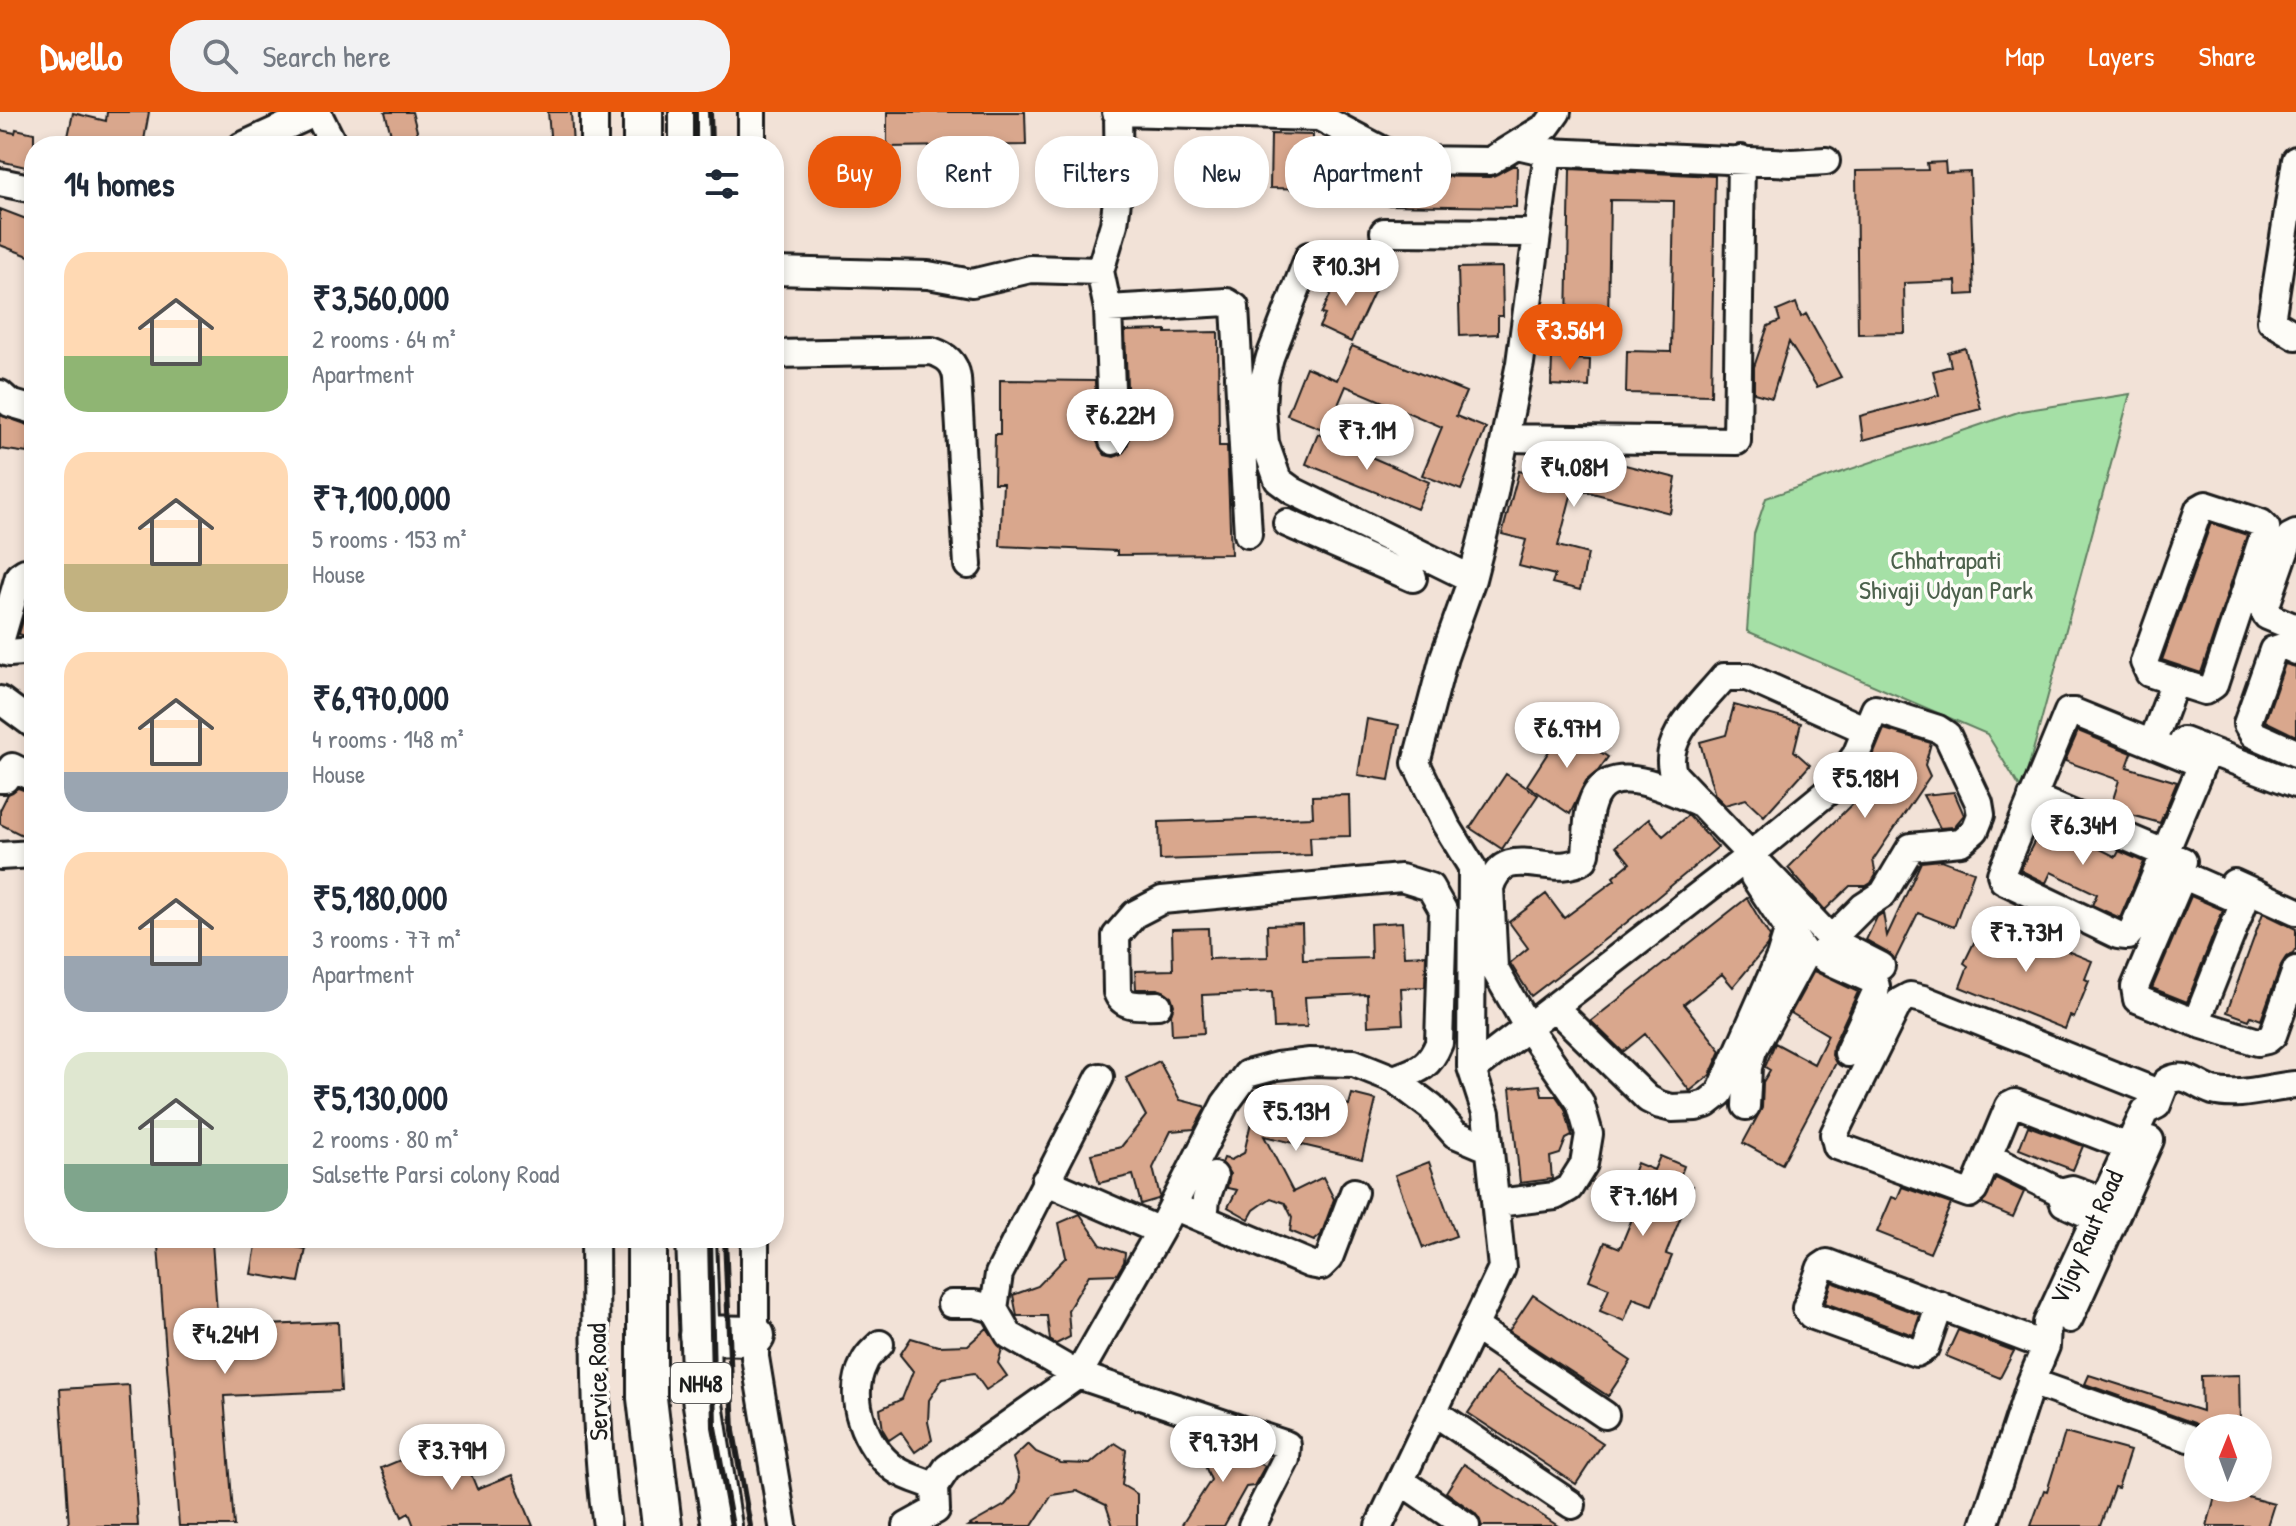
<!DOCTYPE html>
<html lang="en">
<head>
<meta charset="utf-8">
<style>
	:root { --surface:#fff; --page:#f2f2f3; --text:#1f2937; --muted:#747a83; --accent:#ea580c }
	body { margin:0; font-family:"Patrick Hand",sans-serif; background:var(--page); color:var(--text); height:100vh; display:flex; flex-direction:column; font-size:30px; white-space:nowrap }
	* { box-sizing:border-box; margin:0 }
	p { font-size:26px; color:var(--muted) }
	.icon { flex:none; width:44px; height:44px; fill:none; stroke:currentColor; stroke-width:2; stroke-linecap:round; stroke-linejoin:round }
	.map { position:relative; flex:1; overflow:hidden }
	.details { position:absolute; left:24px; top:24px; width:760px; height:1112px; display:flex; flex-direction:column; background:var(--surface); border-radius:32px; box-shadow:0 4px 12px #0003 }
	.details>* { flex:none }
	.banner { position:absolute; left:808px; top:24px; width:760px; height:72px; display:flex; gap:16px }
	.needle { width:52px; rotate:1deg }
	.fabs { position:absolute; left:2184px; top:1302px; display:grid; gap:16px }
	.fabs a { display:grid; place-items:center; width:88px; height:88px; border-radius:50%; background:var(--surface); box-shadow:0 4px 12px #0003; font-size:40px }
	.price { position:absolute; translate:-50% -68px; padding:0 18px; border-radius:28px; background:#fff; color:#222; font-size:26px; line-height:52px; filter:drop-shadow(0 2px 4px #0008) }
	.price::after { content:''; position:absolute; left:50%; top:48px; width:24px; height:18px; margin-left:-12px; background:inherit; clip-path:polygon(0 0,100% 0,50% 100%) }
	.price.on { background:var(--accent); color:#fff }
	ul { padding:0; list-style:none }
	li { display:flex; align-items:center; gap:24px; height:200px; padding:0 40px }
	li span { display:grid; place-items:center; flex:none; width:224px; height:160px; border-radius:24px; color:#555 }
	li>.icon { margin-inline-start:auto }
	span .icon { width:96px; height:96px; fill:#fffc; stroke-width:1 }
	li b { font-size:34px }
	h2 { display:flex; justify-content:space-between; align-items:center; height:96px; padding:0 40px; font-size:34px }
	.chip { padding:0 28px; border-radius:32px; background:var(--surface); box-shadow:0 4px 12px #0003; font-size:28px; line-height:72px }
	.chip.on { background:var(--accent); color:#fff }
	header { display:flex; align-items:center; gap:48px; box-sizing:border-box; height:112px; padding:0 40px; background:var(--accent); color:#fff }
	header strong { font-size:38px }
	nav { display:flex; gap:44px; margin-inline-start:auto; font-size:28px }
	.search { width:560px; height:72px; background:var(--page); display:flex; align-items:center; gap:20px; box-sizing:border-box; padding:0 28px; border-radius:32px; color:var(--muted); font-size:30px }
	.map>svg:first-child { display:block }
	.green { fill:#a5e0a6; stroke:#607e61; stroke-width:2 }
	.building { fill:#d9a78d; stroke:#1c1c1c; stroke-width:2 }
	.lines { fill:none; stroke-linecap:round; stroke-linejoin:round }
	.minor-casing { stroke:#1c1c1c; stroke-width:32 }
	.highway-casing { stroke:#1c1c1c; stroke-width:44 }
	.minor { stroke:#fdfcf7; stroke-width:26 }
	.highway { stroke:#fdfcf7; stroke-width:38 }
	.rail { stroke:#1c1c1c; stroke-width:6 }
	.labels { text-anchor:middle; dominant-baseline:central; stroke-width:7; stroke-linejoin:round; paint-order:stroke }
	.shield { fill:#fdfcf7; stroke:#605f5e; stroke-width:2 }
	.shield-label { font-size:24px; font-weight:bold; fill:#1c1c1c }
	.park-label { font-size:26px; fill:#4c614c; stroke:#fdfcf7 }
	.street-label { font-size:26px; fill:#1c1c1c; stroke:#fdfcf7 }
</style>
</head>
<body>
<header>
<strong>Dwello</strong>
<div class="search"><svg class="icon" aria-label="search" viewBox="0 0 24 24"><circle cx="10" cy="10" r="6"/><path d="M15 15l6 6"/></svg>Search here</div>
<nav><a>Map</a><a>Layers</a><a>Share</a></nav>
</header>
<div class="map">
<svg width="2296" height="1414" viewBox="0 0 2296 1414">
	<rect width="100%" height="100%" fill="#f2e2d7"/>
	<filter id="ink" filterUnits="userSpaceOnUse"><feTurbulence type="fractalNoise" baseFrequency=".0125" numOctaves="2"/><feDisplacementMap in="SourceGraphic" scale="16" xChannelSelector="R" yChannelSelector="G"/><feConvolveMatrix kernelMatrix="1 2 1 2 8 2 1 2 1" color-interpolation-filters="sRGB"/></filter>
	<g filter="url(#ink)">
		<path class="green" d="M2130,282L2022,679L1987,622L1747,519L1754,422L1766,386L2021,299Z"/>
		<path class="building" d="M107,0H149L143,34H66L73,1L106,9Z
			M385,0H412L421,34H394Z
			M548,0H571L573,34H551Z
			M887,0H1025L1026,33L887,35Z
			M16,17L34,21V57L0,49V18L15,21Z
			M1271,22L1313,23L1312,77L1270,76Z
			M1945,50L1946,61L1970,60L1974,182L1957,183L1956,169L1904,171L1905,221L1858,222L1856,59L1928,58L1927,51Z
			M1512,54H1517L1516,95L1383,93L1384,57L1401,64L1490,65Z
			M1570,57L1715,64L1711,283L1626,281L1627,239L1671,240L1674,89L1610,88L1608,211H1567Z
			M0,97L34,110V146L0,133Z
			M1502,155L1503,204H1498V222L1460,224L1458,156Z
			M1340,163L1375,178L1351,230L1319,215L1325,203L1321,202Z
			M1796,191L1801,205L1806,202L1841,265L1817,275L1789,230L1772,286L1754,281V255L1768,214L1780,209L1777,199Z
			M1166,218V221L1218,220L1219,334H1227L1231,442L1117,443V439L1000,434L1003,371H994L995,322H1000V268L1095,269L1097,330L1105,343L1114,345L1122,342L1129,329L1125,219Z
			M1352,234L1466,280L1456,304L1486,316L1461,378L1422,363L1442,315L1346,274L1327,319L1287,303L1306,255L1337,268Z
			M1965,236L1981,297L1863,328L1860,304L1939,283L1933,259L1951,254L1948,241Z
			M1552,246L1590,248L1589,275L1551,273Z
			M0,303L31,314L28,341L0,337Z
			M1318,322L1429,370L1417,397L1306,352Z
			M1560,343H1586L1676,366L1670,401L1573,376L1558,434L1588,442L1580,478L1552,471L1555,463L1519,454L1526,428L1502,422L1519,359L1553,368Z
			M2211,411L2247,423L2201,561L2162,548Z
			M32,478L34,479V523L25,524L19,522Z
			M2285,552L2296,555V624L2265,609Z
			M1734,593L1801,611L1794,639L1810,653L1764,704L1746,687L1725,693L1715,683L1706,653L1700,630L1726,623Z
			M1367,607L1399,613L1389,668L1358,663Z
			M1564,616L1608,645L1598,659L1586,669L1570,702L1527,673Z
			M1884,617L1931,631L1925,653L1930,664L1873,748L1876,763L1871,771L1866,774H1850L1825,798L1788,756L1854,690Z
			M2078,619L2132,641L2127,655L2177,670L2160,711L2110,697L2119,668L2065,649Z
			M1506,662L1538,683L1502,737L1470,716Z
			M18,676L34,682V726H28L0,712V698L8,682Z
			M1954,680L1964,703L1954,715L1940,716L1923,683Z
			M1349,683L1350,724L1310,725L1311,743L1160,748L1159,710L1313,705L1312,684Z
			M1688,703L1718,735L1626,811L1531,884L1510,851L1528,836L1509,810L1546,782L1564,806L1615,768L1613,765L1630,751L1616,734L1649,707L1663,724Z
			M2041,706L2071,719L2070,722L2116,745L2119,739L2144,750L2120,806L2092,793L2097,782L2051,760L2046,771L2020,758L2042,714L2039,713Z
			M1941,748L1974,760L1954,815L1918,801L1895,848L1888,840L1866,828L1877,805L1883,801L1887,824L1921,750Z
			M2191,784L2223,798L2187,890L2152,876Z
			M1747,786L1770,825L1767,834L1733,875L1722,862L1684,892L1721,939L1710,963L1690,979L1645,922L1623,940L1591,909Z
			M2263,801L2296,817V837L2294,842L2286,845L2281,853L2261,908L2251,904L2249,908L2227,900Z
			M1986,806L2092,849L2085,867L2089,869L2074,906L2070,904L2065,917L1960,875L1968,854L1964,851Z
			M1402,810L1404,844L1426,843L1425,875L1401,876L1403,912L1368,914L1367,882L1305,885L1307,915L1274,916L1272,880L1202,883L1204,921L1172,923L1171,902L1174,893L1171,884L1158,877H1136L1135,859L1173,858L1172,817L1208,816L1209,847L1268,845L1267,813L1302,812L1303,848L1371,846L1370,812Z
			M1814,859L1858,880L1833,934L1832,943L1836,951L1782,1052L1743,1031L1762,996L1763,970L1770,958L1765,955L1775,931L1814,952L1828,923L1791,901Z
			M1159,949L1180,988L1204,994L1205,997L1194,1017L1171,1019L1153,1056L1160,1084L1158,1087L1141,1092L1133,1063L1099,1071L1091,1042L1121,1035L1146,1004L1126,966Z
			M1267,973L1349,993L1352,982L1376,988L1362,1047L1264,1024L1293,1080L1323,1065L1334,1087L1321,1123L1314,1129L1290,1119L1292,1105L1285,1091L1271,1086L1254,1098L1249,1107L1228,1095L1237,1078L1227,1076L1230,1062L1222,1051L1224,1046L1231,1048L1244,1041L1259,975Z
			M1540,973L1542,984H1556L1565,997L1572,1024L1566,1027L1560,1042L1550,1045L1552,1067L1520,1071L1510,976Z
			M2028,1014L2083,1034L2073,1058L2019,1037Z
			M1660,1044L1684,1054L1679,1068L1693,1074L1666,1142L1672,1144L1652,1193L1633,1186L1624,1209L1600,1199L1609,1176L1589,1168L1605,1130L1620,1136L1634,1102L1619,1096L1637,1051L1654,1058Z
			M1429,1050L1456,1124L1423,1136L1395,1063Z
			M1996,1066L2024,1080L2013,1105L1982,1092Z
			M1902,1075L1951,1092L1930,1141L1877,1120L1892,1085L1897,1087Z
			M1080,1102L1101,1133L1125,1141L1124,1150L1117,1162L1089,1163L1068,1198L1070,1225L1056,1232L1050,1228L1047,1204H1017L1013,1183L1038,1174L1066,1145L1059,1111Z
			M257,1128L306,1137L299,1170L251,1162Z
			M212,1130L218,1215L338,1210L341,1279L224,1284L234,1414H179L158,1134Z
			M1832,1170L1920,1203L1913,1223L1825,1191Z
			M1533,1183L1631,1249L1608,1284L1509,1219Z
			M987,1216L1002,1237L998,1251L1007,1264L986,1278L974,1261L943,1266L929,1288L928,1310L932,1328L915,1340L901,1320L889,1328L883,1318L880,1297L902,1287L913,1259L900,1243L911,1226L938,1234L968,1233Z
			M1958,1218L2014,1239L2000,1266L1946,1244Z
			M1496,1260L1603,1331L1576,1372L1468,1301Z
			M2089,1263L2202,1299L2201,1264L2239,1263L2240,1311L2244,1312L2243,1316H2201L2194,1311L2085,1272Z
			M129,1273L138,1414H69L60,1277Z
			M2065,1321L2130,1339L2118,1376L2114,1375L2100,1414H2031L2044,1378L2047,1379Z
			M456,1325L477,1377L512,1363L533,1414H414L409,1401L402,1405L381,1356Z
			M1212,1326L1265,1354L1254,1374L1246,1375L1224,1414H1181L1211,1368L1203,1349L1202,1331Z
			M1115,1331L1126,1338L1122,1373L1137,1382V1414H1113L1106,1393L1077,1379L1052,1383L1032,1414H968L1005,1393L1016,1381L1019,1366L1013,1346L1028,1332L1036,1340L1061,1351L1090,1352Z
			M1464,1352L1558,1414H1482L1475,1401L1446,1380Z
			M2217,1377L2274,1392L2267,1414H2207Z"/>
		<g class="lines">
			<defs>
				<path id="minor" d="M317,0L334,34
					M594,0V34
					M752,0V34
					M1116,0L1319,5L1401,48L1490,49L1547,14L1557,0
					M242,34L317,0
					M1548,40L1793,51L1826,49
					M2296,48L2271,209L2296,224
					M0,70L34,77
					M1384,120L1536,121
					M1309,144L1270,245L1264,267L1262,296L1265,331L1278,368L1293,379L1472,467
					M774,159L928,163L972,171L1030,157L1100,159L1114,112L1119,73L1118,2
					M1100,159L1108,197L1227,190L1235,195L1248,422
					M1108,197L1113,329
					M774,242L932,239C946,244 955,250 957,266L968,453
					M0,282L10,291L34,298
					M1505,326L1737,329L1741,47
					M2206,393L2261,411L2266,416L2214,573L2205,579L2149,561L2144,550L2199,397Z
					M1287,411L1413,466
					M2296,422L2290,425L2264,499L2267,504L2296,516
					M0,530L19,464L25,460L34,463
					M0,538L9,541L34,539
					M2296,539L2285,534L2273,538L2247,612L2253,622L2296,641
					M0,588L34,613
					M2068,600H2074L2202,652L2133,817L2127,824L2118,823L2003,768L2001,762Z
					M1866,618L1747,565H1724C1703,591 1659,628 1674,663L1825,821L1840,833L1881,854
					M2157,618L2175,570
					M2183,629L2296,672
					M0,667H5L12,655L34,666
					M2032,685L2183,749
					M0,744L34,742
					M2234,771L2296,799
					M2244,790L2189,766L2181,767L2135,875L2137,887L2196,911L2244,790L2249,778
					M1158,893C1142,893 1123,897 1117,880L1116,824L1135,802L1162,788L1401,766L1430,775L1443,798L1439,931C1429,956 1418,958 1394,967
					M1555,896L1648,987L1660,993L1672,996L1696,995L1706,992L1720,981L1780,845L1789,816
					M2196,911L2258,930L2267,928L2273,923L2296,858
					M1472,958L1743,749L1832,676L1856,643L1875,597L1938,617L1947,623L1979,691L1981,703L1975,718L1961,730L1911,735L1883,782L1863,795L1831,827L1823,841L1825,847L1870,867L1876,874L1875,882L1848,941
					M1100,965L999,1162L994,1197L1009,1223L1078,1263L1287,1333L1286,1347L1252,1414
					M1746,994L1748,955L1753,938L1805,842L1754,765
					M2144,1041L2015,991L2009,994L1974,1078L1969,1082L1837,1034L1834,1022L1899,890L1910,884L1923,887L2161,982
					M1997,1049L2060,1080
					M1045,1069L1160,1119
					M2103,1088L2072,1077L2060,1080L2064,1091L2111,1113
					M1497,1091L1555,1084L1569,1076L1584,1052L1589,1022L1580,990L1528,916L1494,856L1490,776C1504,726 1552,769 1584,747L1586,741C1588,725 1586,706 1592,691C1607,644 1673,680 1702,692
					M1173,1094L1310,1152L1321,1154L1329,1146L1354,1080
					M1204,1107L1206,1087L1214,1064
					M595,1126C596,1223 593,1318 607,1414
					M755,1126V1245L783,1414
					M951,1192H975L994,1197
					M1940,1193L1925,1236L1916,1241L1811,1203L1806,1196L1821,1155L1827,1151L2046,1234
					M2069,1207L2150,1028
					M1475,1215L1605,1303
					M880,1232C874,1238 867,1243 864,1251C846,1286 865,1335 895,1357C906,1365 922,1369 935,1374
					M2031,1270L2189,1326
					M1434,1300L1572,1393
					M1401,1369L1466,1414
					M936,1398L935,1374L947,1356L1078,1263L1160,1119L1225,992L1247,962L1277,954L1310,950L1354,951L1394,967L1431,995L1455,1022L1488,1036
					M907,1414L936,1398
					M1379,1414L1502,1156L1486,1001L1471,955L1472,755L1446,713L1416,651L1444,545L1472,467L1494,381L1520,251L1548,40L1517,33
					M1984,1414L2031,1270L2046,1234L2047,1211L2145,999L2157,993L2166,970C2184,958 2195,973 2213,979C2238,986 2270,975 2296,973"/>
				<path id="highway" d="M643,0V34
					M689,0V34
					M647,1126V1286L662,1414
					M696,1126L702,1286L722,1414
					M699,1223L755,1224"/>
			</defs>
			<use href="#minor" class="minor-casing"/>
			<use href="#highway" class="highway-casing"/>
			<use href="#minor" class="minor"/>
			<use href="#highway" class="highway"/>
			<path class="rail" d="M695,0V34
				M710,0L711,34
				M710,1126L714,1315L732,1414
				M725,1126L733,1319L750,1414"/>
		</g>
	</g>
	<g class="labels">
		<rect class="shield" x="671" y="1251" width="60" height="40" rx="6"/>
		<g class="shield-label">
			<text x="701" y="1271">NH48</text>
		</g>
		<g class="park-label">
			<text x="1946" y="447">Chhatrapati<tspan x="1946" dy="30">Shivaji Udyan Park</tspan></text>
		</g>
		<g class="street-label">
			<text transform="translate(2086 1125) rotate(-66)">Vijay Raut Road</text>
			<text transform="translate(597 1270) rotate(-91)">Service Road</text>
		</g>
	</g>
</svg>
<div class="fabs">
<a><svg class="needle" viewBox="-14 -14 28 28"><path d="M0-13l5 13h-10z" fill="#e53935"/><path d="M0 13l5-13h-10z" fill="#747a83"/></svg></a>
</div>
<b class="price" style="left:1346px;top:196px">₹10.3M</b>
<b class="price on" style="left:1570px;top:260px">₹3.56M</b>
<b class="price" style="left:1120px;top:345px">₹6.22M</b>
<b class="price" style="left:1367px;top:360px">₹7.1M</b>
<b class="price" style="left:1574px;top:397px">₹4.08M</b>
<b class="price" style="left:1567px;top:658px">₹6.97M</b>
<b class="price" style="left:1865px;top:708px">₹5.18M</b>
<b class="price" style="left:2083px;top:755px">₹6.34M</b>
<b class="price" style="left:2026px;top:862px">₹7.73M</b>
<b class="price" style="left:1296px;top:1041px">₹5.13M</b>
<b class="price" style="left:1643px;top:1126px">₹7.16M</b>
<b class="price" style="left:225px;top:1264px">₹4.24M</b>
<b class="price" style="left:1223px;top:1372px">₹9.73M</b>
<b class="price" style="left:452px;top:1380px">₹3.79M</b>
<div class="banner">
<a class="chip on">Buy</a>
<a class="chip">Rent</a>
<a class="chip">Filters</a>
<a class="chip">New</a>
<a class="chip">Apartment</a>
</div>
<section class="details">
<h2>14 homes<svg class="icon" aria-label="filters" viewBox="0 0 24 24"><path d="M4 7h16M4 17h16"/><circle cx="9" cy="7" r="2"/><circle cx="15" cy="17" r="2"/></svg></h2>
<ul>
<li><span style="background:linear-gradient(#ffd9b3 65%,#8fb573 0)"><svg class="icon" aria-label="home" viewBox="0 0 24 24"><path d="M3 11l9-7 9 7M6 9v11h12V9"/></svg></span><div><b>₹3,560,000</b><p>2 rooms · 64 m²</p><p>Apartment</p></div></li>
<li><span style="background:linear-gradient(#ffd9b3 70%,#c2b280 0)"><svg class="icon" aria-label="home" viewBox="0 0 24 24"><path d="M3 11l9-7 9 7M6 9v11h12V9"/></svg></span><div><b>₹7,100,000</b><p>5 rooms · 153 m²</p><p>House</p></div></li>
<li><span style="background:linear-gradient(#ffd9b3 75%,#9aa5b1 0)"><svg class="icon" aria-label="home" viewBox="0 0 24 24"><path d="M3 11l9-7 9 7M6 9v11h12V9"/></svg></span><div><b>₹6,970,000</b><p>4 rooms · 148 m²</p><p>House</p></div></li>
<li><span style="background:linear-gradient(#ffd9b3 65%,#9aa5b1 0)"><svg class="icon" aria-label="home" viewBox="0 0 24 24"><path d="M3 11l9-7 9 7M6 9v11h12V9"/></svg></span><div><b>₹5,180,000</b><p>3 rooms · 77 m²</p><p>Apartment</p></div></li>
<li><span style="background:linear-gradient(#dfe7d0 70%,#7fa58c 0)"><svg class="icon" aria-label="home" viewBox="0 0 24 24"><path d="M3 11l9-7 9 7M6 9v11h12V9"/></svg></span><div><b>₹5,130,000</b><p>2 rooms · 80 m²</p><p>Salsette Parsi colony Road</p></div></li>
</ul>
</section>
</div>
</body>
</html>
